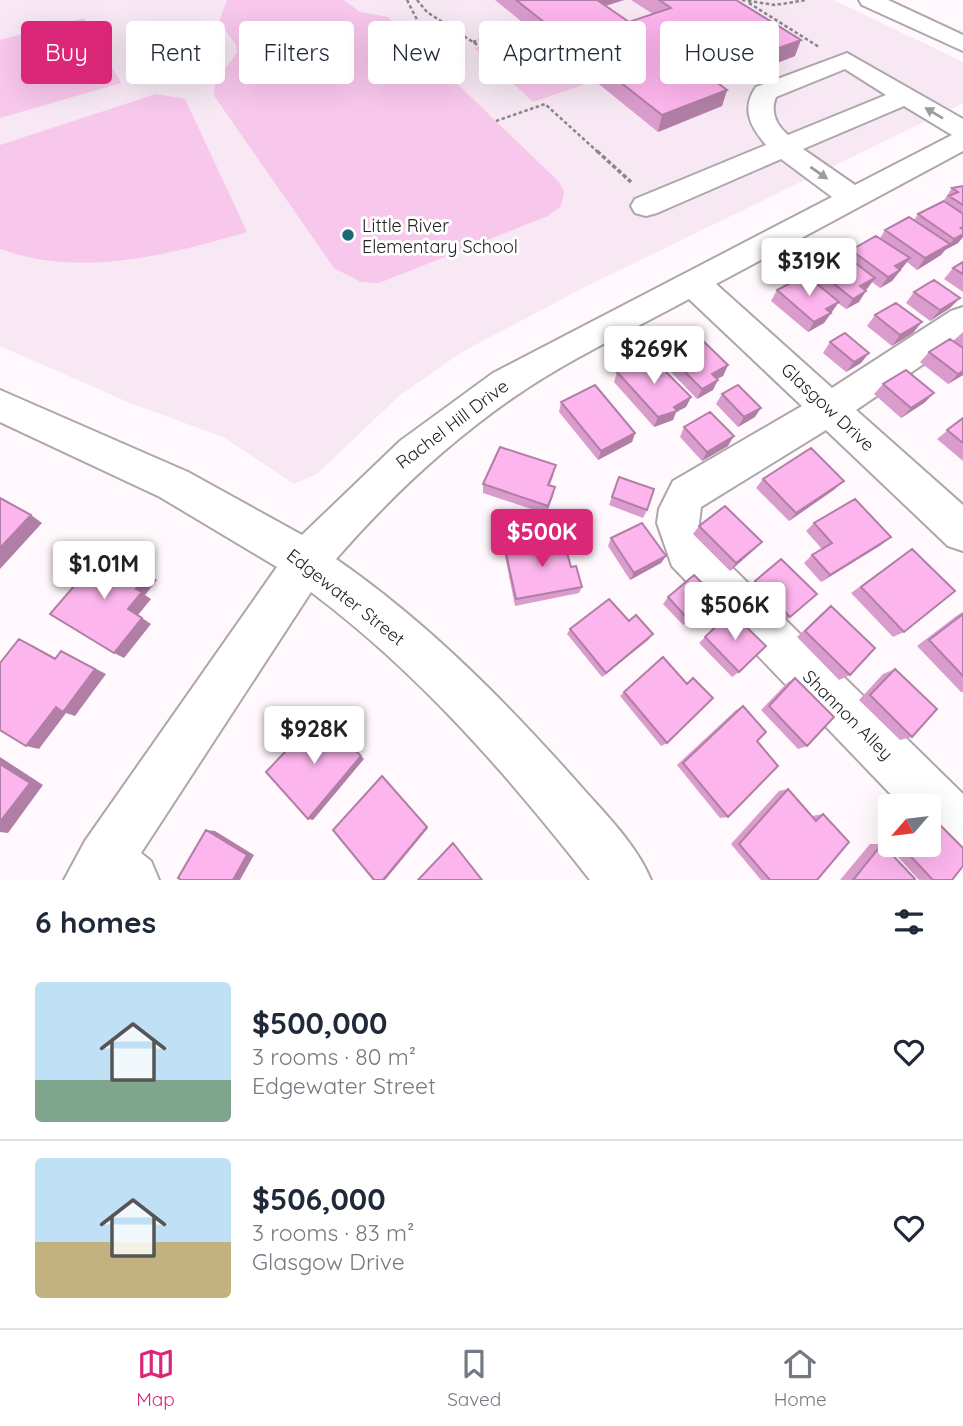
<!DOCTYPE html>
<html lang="en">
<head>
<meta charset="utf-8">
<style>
	:root { --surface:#fff; --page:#f2f2f3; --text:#1f2937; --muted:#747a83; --line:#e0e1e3; --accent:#db2777 }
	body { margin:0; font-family:Quicksand,sans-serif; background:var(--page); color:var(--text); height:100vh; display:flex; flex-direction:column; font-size:26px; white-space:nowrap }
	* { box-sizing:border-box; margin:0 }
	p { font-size:23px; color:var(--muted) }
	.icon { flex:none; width:38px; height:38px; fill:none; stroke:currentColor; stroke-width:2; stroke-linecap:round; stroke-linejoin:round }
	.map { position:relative; height:880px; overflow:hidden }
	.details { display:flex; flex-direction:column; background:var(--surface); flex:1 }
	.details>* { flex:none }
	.guide { position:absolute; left:21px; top:21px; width:922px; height:63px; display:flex; gap:14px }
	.needle { width:46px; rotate:242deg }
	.tools { position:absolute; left:878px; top:794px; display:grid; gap:14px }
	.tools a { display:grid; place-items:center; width:63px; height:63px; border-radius:7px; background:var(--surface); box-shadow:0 7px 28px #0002; font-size:35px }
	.price { position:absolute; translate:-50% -60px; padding:0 16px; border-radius:7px; background:#fff; color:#222; font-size:23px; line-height:46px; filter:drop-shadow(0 2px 4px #0008) }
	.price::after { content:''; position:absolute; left:50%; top:42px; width:21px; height:16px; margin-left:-10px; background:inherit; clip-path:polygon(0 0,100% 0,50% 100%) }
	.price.on { background:var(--accent); color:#fff }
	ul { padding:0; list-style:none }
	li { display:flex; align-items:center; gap:21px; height:175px; padding:0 35px }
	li+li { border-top:2px solid var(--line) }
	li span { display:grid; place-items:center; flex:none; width:196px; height:140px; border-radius:7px; color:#555 }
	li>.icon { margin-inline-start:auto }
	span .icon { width:84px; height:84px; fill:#fffc; stroke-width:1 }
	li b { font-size:30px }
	h2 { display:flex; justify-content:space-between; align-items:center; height:84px; padding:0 35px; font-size:30px }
	.tag { padding:0 24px; border-radius:7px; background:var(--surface); box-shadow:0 7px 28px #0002; font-size:24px; line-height:63px }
	.tag.on { background:var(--accent); color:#fff }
	.menu { display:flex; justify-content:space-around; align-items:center; height:98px; border-top:2px solid var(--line); background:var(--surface); font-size:19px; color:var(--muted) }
	.menu a { display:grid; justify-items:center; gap:4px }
	.menu .on { color:var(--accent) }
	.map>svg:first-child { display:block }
	.built { fill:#f7e8f3 }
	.green { fill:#f8c7ec }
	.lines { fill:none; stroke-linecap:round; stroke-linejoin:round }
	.minor-casing { stroke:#ada6ab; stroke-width:4 }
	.path-far1 { stroke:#8a8689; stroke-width:2.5; stroke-dasharray:3.5 2.5; stroke-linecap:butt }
	.path { stroke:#8a8689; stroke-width:3.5; stroke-dasharray:4.5 2.5; stroke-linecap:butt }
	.minor { fill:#fff; fill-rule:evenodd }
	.wall { fill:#da9ccc }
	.shaded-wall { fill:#b17fa6 }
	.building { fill:#fdb5ed; stroke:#b17fa6; stroke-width:2 }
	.oneway { fill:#9d9c9c }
	.poi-dot { fill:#1e6774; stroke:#fff; stroke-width:2.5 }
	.labels { text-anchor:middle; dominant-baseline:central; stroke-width:6; stroke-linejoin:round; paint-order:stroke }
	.poi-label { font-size:18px; fill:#252224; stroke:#fff; text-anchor:start }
	.street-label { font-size:18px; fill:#252224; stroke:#fff }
</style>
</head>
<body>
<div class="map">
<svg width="963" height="880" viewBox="0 0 963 880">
	<rect width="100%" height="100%" fill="#fff8fd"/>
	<path class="built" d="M0,0H834L963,62V103L583,288L462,352L399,396L317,474L294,484L223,437L130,403L0,346Z"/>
	<path class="green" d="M227,0H344L360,12L388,17L559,182L564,192L561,206L548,216L379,283L361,282L334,268L215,97C210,80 229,67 237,52L236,45L219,21Z
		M84,18L121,83L0,118V40Z
		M521,33V34L583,85L533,102L474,48Z
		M156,94L185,99L247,232C168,255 81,278 0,249V145Z"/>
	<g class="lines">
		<defs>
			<path id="minor" d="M859,0H888L963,35V51L862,5Z
				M847,53L963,119V151L716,284L832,388L951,311L963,307V337L856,410L963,505V551L948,546L826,430L701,507L699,523L702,538L963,794V857L944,850L929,834V807H903L672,566L657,523L659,509L673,481L802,406L689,299C632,330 571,358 517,395C450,441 390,497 336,559C430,624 510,706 585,791C609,818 637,846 651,880H590C508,775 418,672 311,592L141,853L151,861L159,880H64L85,841L277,567L160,497L0,422V390L188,472L302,535L400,441L493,373L832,197L781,159L657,213L646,216L635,213L631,206L635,199L766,145C750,126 741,109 756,87ZM845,69L886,95L788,135C776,125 770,112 776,97ZM904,106L952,135L855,185L803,149Z"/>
		</defs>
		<use href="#minor" class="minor-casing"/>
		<path class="path-far1" d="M407,0L435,55
			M417,0L427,12L479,46
			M742,0L775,5L807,0
			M749,3L819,47
			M482,24L501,39
			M473,42L527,25
			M496,121L545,104L599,153"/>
		<path class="path" d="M597,151L631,182"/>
		<use href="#minor" class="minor"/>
	</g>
	<path class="wall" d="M495,0H624L606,6L629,22L653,14L631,0H736L795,56L743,76L699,45L677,53L727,90L722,106L658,132Z
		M963,186V237L958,243L945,250L941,255L917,270L907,262L892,281L880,288L872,282L867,289L865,290L859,302L846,309L838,303L824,323L808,332L771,301L777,290L812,279L817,270L847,257L851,250L880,238L885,230L914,220L918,214L945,202L946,201L944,200L952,188Z
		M963,262V292L944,279L953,268Z
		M914,292L950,308L930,321L906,303Z
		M875,315L913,333L892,346L867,326Z
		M963,332V375L948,384L920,362L929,352L953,341Z
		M830,342L861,363L846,372L823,353Z
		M665,352L728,365L723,376L717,379L713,390L697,399L662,363Z
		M617,372L691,397L686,407L676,412L673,420L654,427L614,382Z
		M883,384L934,393L924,403L901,418L874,394Z
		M722,394L755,417L738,427L716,404Z
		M561,402L635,433L632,442L598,460L559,412Z
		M963,418V461L937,439Z
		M684,427L728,446L702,461L680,437Z
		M554,474L550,485L553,496L546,514L483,493V484Z
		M619,477L647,510L643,518L609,505Z
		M763,479L835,489L789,521L756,488Z
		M814,523L881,545L821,582L804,563L812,555L822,549L806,531Z
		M699,526L762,542L755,549L730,571L693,534Z
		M611,538L666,556L661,563L630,580L608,546Z
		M505,549L571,567L582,587L579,593L515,606L505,556Z
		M912,549L904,632L893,637L851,593Z
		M755,581L790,617L782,623L748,588Z
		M715,596L683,625L663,604L668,597Z
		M831,606L850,675L839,680L797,637L822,613Z
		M731,612L739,672L732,677L699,643Z
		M963,612V692H961L917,646L959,614Z
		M629,621L648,640L602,677L567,634L570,629Z
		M895,669L912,737L900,740L859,700L883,674Z
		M693,678L667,743L661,746L620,696L624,692L687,683Z
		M795,678L807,746L798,749L761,710L787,683Z
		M743,706L757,741L728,817L720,818L677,765L736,710Z
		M788,789L812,816L823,814L817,880H761L731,844L779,791Z
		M891,833V845H929L952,880H919L884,842Z
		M870,844H882L915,880H840Z"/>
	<path class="shaded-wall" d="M590,0H624L588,11Z
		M703,29L699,45L659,59L663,42Z
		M801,40L795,56L743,76L748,59Z
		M727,90L722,106L658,132L662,115Z
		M963,234V237L958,243L945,250L954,239Z
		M950,244L941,255L917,270L925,258Z
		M910,258L892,281L880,288L888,277L894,274L887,277L895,266Z
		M875,278L867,289L853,297L860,286Z
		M866,291L859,302L846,309L853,299Z
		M960,298L950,308L930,321L940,310Z
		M839,302L824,323L808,332L814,322L826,309Z
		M922,322L913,333L892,346L900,335Z
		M869,353L861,363L846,372L854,362Z
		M728,365L723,376L707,384L712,374Z
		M963,371V375L948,384L958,374Z
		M718,380L713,390L697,399L702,389Z
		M934,393L924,403L901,418L911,408Z
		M691,397L686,407L676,412L673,420L654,427L658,417L674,407Z
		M761,408L755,417L738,427L744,417Z
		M635,433L632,442L598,460L601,451Z
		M734,436L728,446L702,461L707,452Z
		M844,481L835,489L789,521L796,513Z
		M555,487L553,496L546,514L548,506Z
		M31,515L42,523L0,569V548Z
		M891,537L881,545L821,582L830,575Z
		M762,542L755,549L730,571L736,563Z
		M666,556L661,563L630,580L634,573Z
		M148,573L157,580L145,595L151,599L138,615L128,609L136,589Z
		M715,596L709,603L683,625L688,619Z
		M142,618L151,624L124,658L114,653Z
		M653,634L648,640L602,677L606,673Z
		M19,639L32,645L67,664L55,659Z
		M61,651L106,674L75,716L66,713L39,749L26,746Z
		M321,714L364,759L313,820L308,819Z
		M0,757L43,785L8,833L0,832Z
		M382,776L428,828L385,880H383Z
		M206,830L215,831L254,855L240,880H233Z"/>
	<path class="building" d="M516,0H597L629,22L671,8L659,0H736L801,40L748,59L703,29L663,42L727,90L662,115Z
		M963,186V205L949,196L958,192L952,188Z
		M944,201L963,214V227L961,228L963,229V234L954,239L918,214Z
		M909,217L950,244L925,258L885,230Z
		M876,236L910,258L895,266L900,270L888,277L851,250Z
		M845,255L875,278L860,286L866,291L853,299L817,270Z
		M963,262V274L953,268Z
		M806,275L839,302L826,309L831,313L814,322L777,290Z
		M934,280L960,298L940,310L914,292Z
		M896,303L922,322L900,335L875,315Z
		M845,333L869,353L854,362L830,342Z
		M697,335L728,365L712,374L718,380L702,389L665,352Z
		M950,339L963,348V371L958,374L929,352Z
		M649,355L691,397L674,407L677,411L658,417L617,372Z
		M906,370L934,393L911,408L883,384Z
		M595,385L635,433L601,451L561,402Z
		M738,385L761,408L744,417L722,394Z
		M710,412L734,436L707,452L684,427Z
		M963,418V443L947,430Z
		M500,447L556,465L548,485L555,487L548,506L483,484Z
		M811,448L844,481L796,513L763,479Z
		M619,477L654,489L647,510L612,497Z
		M0,498L31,515L0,548Z
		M855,499L891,537L830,575L812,555L832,543L814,523Z
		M725,506L762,542L736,563L699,526Z
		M642,523L666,556L634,573L611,538Z
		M563,538L571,567L576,566L582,587L516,599L505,549Z
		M106,549L148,573L136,589L142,592L128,609L142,618L114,653L50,614Z
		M912,549L955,591L904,632L861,587Z
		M781,559L817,594L790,617L755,581Z
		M694,575L715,596L688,619L668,597Z
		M609,599L629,621L636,615L653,634L606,673L570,629Z
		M831,606L875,648L850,675L805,631Z
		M731,612L766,646L739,672L705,637Z
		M963,614V676L929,640Z
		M19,639L55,659L61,651L95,669L63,712L56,707L26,746L0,730V663Z
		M663,657L687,684L693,678L713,698L667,743L624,692Z
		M895,669L937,709L912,737L870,695Z
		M795,678L834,717L807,746L769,706Z
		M743,706L766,732L757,741L778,766L728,817L683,763Z
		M321,714L361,756L308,819L266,772Z
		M0,764L30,783L0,822Z
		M382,776L427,827L383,880H374L333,830Z
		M788,789L816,821L823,814L849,842L817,880H770L739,844Z
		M929,814L963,848V866L952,880H933L900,845H929Z
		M206,830L247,855L233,880H181L178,878Z
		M453,843L482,880H418Z
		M882,844L915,879V880H853Z"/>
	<defs><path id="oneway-solid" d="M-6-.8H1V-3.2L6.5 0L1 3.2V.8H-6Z" transform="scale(1.75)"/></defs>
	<g class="oneway">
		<use href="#oneway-solid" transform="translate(934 113) rotate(-149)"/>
		<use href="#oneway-solid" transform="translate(819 173) rotate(35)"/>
	</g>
	<circle class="poi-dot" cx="348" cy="235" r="7"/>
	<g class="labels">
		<g class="poi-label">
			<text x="362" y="225">Little River<tspan x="362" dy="21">Elementary School</tspan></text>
		</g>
		<g class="street-label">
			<text transform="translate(828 407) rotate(43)">Glasgow Drive</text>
			<text transform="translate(452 424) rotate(-37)">Rachel Hill Drive</text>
			<text transform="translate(346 597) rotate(38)">Edgewater Street</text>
			<text transform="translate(848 715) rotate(45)">Shannon Alley</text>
		</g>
	</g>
</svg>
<div class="tools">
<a><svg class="needle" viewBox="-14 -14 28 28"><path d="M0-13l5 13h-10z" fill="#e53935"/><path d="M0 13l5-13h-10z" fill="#747a83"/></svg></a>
</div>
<b class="price" style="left:809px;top:298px">$319K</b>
<b class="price" style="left:654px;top:386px">$269K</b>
<b class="price on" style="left:542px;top:569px">$500K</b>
<b class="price" style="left:104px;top:601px">$1.01M</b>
<b class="price" style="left:735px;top:642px">$506K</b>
<b class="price" style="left:314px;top:766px">$928K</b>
<div class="guide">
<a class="tag on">Buy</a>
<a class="tag">Rent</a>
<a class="tag">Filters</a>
<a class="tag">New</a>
<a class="tag">Apartment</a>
<a class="tag">House</a>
</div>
</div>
<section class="details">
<h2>6 homes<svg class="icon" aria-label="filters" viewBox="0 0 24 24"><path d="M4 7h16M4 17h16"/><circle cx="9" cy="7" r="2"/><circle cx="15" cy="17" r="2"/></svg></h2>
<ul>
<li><span style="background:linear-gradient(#bfe0f5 70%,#7fa58c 0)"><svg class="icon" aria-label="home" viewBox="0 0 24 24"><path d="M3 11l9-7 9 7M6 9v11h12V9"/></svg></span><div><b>$500,000</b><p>3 rooms · 80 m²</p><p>Edgewater Street</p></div><svg class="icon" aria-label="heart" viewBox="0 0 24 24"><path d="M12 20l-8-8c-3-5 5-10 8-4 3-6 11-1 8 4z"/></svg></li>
<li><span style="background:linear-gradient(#bfe0f5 60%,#c2b280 0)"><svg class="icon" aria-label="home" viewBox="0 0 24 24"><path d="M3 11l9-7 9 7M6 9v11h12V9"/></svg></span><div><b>$506,000</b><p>3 rooms · 83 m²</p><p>Glasgow Drive</p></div><svg class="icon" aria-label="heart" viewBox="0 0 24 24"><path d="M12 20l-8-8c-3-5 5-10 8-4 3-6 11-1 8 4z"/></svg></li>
</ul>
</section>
<nav class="menu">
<a class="on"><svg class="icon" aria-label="map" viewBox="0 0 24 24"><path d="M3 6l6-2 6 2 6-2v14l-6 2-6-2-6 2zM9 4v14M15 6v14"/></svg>Map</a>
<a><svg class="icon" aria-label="saved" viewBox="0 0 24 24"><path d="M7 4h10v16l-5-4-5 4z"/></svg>Saved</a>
<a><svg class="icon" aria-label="home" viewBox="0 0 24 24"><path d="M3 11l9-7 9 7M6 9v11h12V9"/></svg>Home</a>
</nav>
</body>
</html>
